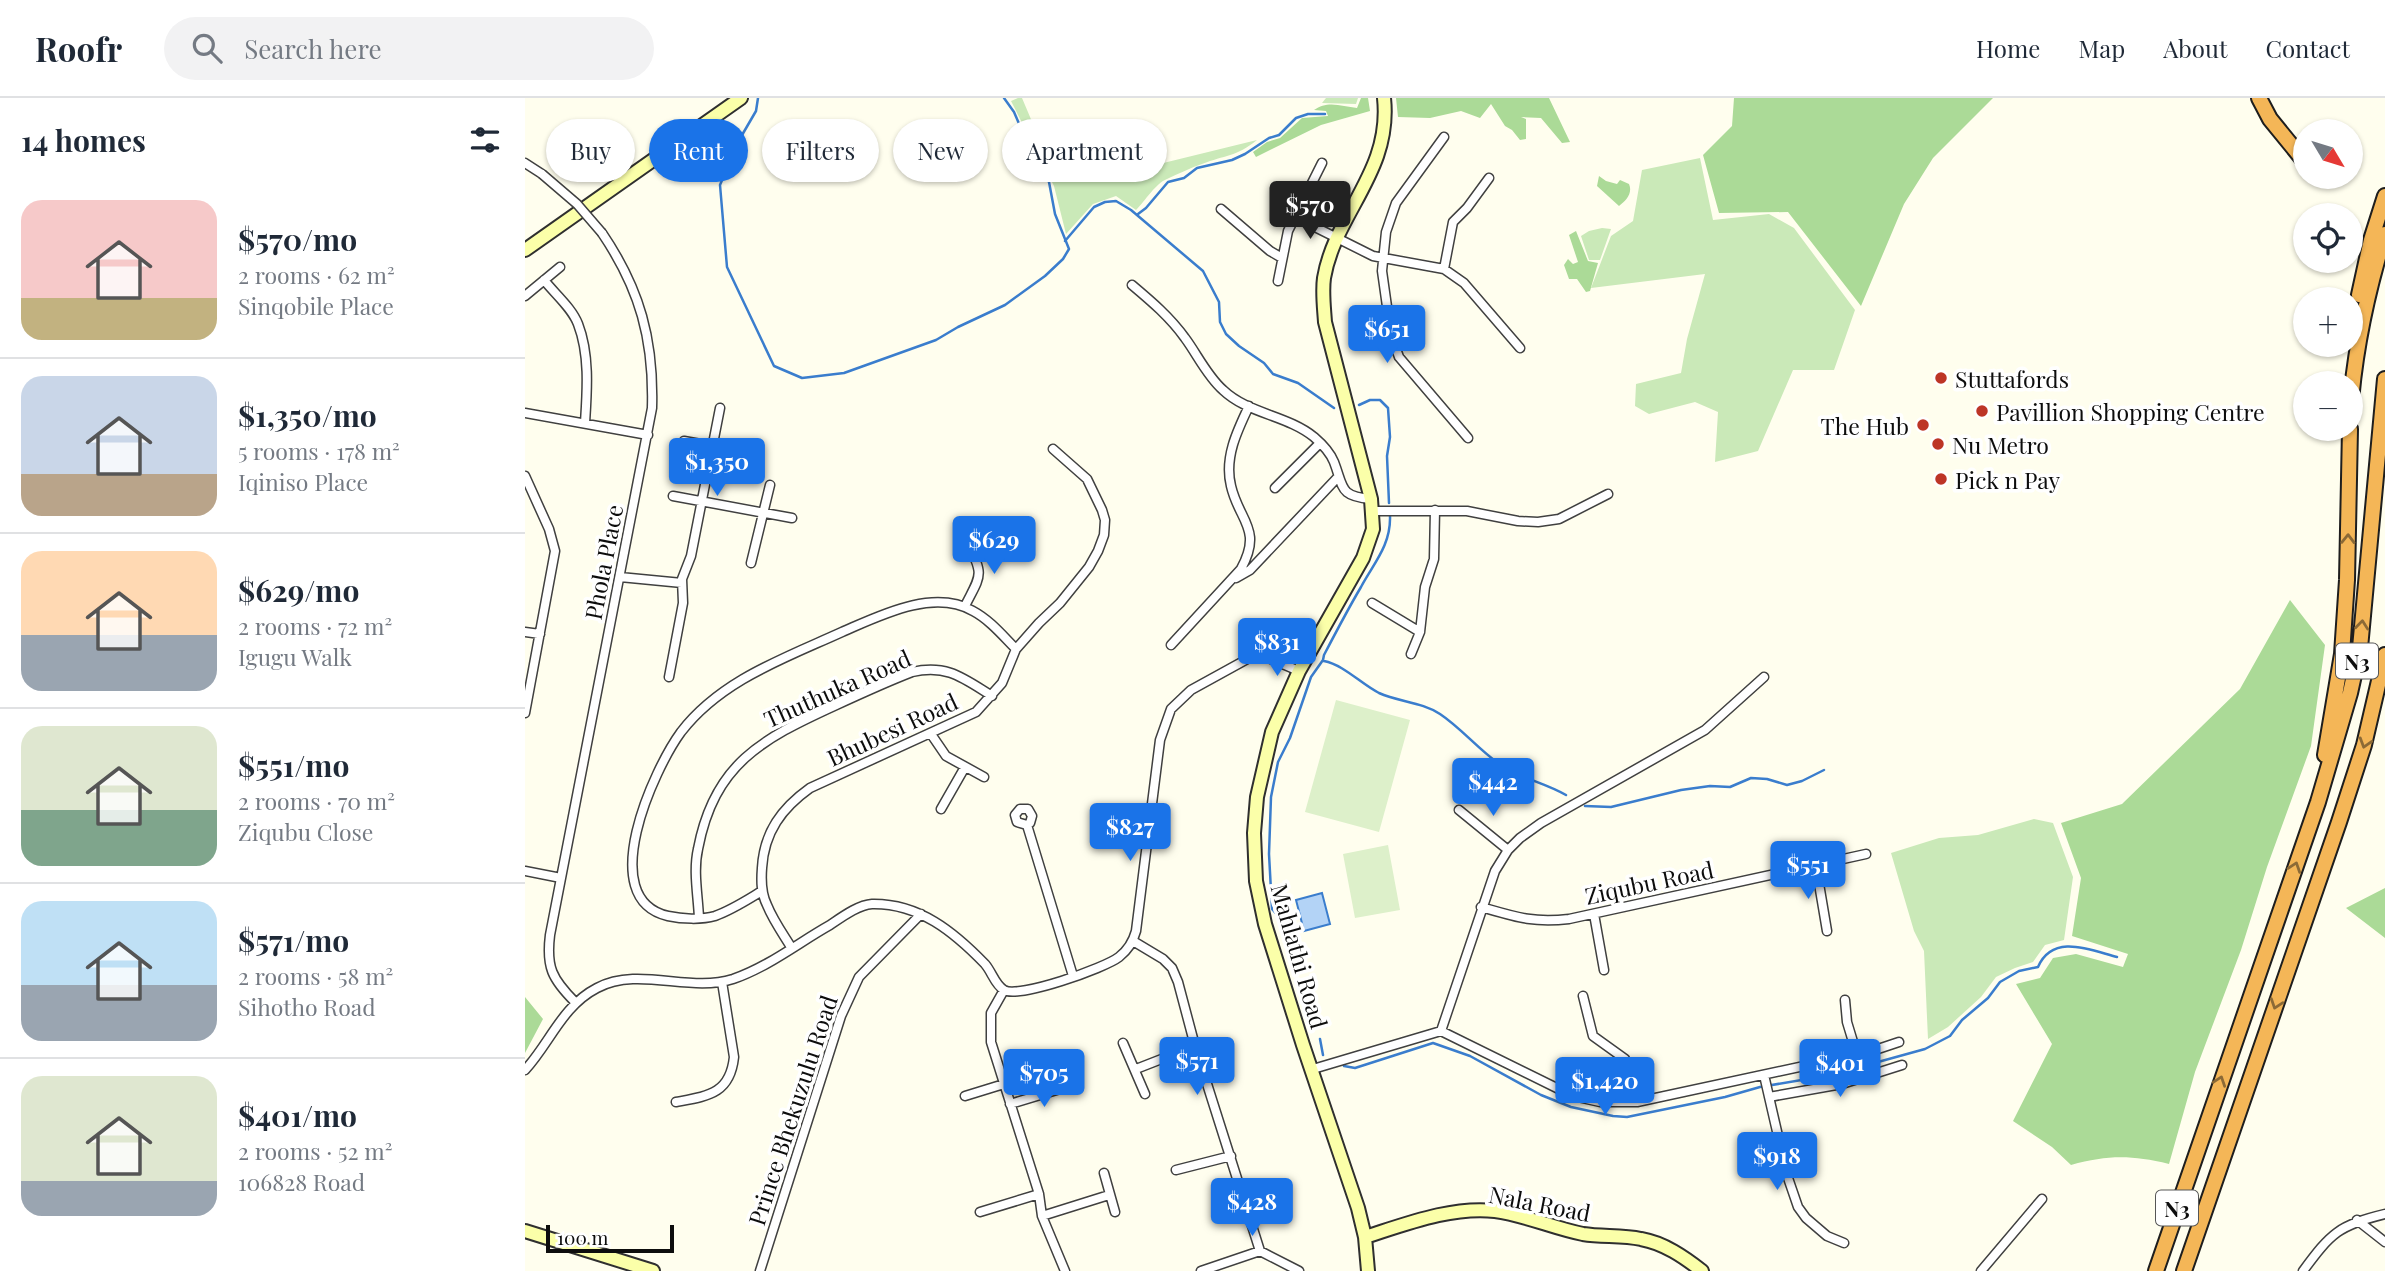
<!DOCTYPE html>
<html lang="en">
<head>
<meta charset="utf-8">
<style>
	:root { --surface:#fff; --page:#f2f2f3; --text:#1f2937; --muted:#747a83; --line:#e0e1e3; --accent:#1a73e8 }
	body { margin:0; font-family:"Playfair Display",serif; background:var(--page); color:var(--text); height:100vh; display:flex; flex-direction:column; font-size:26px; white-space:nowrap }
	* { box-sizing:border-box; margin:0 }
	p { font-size:23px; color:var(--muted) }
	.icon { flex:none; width:38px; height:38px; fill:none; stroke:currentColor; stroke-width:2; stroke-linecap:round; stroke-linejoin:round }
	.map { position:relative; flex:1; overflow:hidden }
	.sheet { display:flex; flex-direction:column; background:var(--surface); width:525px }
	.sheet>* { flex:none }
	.banner { position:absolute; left:21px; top:21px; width:665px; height:63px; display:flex; gap:14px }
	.needle { width:46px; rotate:128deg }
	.buttons { position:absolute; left:1768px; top:21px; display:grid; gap:14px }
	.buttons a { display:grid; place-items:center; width:70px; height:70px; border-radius:50%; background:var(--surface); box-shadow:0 2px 5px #0004; font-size:35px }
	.scale { position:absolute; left:21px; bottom:18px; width:128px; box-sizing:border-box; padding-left:7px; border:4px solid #0d0d0d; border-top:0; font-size:19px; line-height:24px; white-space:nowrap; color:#0d0d0d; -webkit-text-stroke:5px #fff; paint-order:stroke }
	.price { position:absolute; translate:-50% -60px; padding:0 16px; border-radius:7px; background:var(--accent); color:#fff; font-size:23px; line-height:46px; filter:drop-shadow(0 2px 4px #0008) }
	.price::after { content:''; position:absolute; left:50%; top:42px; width:21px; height:16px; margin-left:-10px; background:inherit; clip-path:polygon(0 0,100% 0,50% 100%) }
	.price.on { background:#222; color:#fff }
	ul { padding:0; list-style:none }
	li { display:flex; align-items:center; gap:21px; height:175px; padding:0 21px }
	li+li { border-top:2px solid var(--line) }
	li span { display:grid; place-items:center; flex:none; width:196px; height:140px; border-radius:21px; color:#555 }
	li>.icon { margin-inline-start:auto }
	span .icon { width:84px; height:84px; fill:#fffc; stroke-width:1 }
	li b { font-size:30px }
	h2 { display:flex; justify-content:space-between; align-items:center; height:84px; padding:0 21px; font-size:30px }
	.chip { padding:0 24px; border-radius:32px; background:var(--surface); box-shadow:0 2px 5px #0004; font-size:24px; line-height:63px }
	.chip.on { background:var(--accent); color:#fff }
	header { display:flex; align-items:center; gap:42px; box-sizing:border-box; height:98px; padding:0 35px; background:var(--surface); border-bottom:2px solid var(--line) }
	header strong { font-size:33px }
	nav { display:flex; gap:38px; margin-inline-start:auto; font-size:24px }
	.search { width:490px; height:63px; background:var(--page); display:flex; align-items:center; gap:18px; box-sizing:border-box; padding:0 24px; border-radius:38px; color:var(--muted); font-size:26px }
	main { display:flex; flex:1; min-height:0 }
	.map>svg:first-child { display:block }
	.green { fill:#cae9b8 }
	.forest { fill:#abda97 }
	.pitch { fill:#ddf0ca }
	.water { fill:#b3d3f6; stroke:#3a7dcd; stroke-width:2 }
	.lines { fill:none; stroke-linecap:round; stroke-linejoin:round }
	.stream { stroke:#3a7dcd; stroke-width:2.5 }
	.street-casing { stroke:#404040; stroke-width:11 }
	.secondary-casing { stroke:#2f2f2f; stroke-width:16 }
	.highway-casing { stroke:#1e1e1e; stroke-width:18 }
	.street { stroke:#fff; stroke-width:8 }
	.secondary { stroke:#fbffa9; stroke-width:12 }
	.highway { stroke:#f4b657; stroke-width:14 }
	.street-bridge-casing { stroke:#404040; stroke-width:11; stroke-linecap:butt }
	.street-bridge { stroke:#fff; stroke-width:8 }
	.oneway { stroke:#8c6a36 }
	.poi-dot { fill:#bd3526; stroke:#fff; stroke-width:2.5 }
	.labels { text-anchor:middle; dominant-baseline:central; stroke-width:7; stroke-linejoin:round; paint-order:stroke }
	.shield { fill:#fff; stroke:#565656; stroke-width:2 }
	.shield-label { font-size:21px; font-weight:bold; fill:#0d0d0d }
	.poi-label { font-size:23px; fill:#0d0d0d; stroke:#fff; text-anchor:start }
	.street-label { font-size:23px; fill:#0d0d0d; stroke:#fff }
</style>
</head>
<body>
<header>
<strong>Roofr</strong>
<div class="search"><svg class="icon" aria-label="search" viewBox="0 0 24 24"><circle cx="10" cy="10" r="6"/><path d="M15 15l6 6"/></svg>Search here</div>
<nav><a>Home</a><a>Map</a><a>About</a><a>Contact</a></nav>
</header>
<main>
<section class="sheet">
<h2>14 homes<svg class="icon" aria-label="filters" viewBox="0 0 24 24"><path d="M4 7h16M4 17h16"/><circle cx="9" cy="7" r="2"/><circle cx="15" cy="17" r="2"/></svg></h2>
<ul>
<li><span style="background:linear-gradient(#f6c9c9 70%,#c2b280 0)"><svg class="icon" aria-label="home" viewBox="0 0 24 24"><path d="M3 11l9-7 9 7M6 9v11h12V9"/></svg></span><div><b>$570/mo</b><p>2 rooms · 62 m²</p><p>Sinqobile Place</p></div></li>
<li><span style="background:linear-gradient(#c9d6e8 70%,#b9a48a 0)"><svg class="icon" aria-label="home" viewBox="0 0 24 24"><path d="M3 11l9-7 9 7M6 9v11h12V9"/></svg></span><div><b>$1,350/mo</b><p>5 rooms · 178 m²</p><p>Iqiniso Place</p></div></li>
<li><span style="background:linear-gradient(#ffd9b3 60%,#9aa5b1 0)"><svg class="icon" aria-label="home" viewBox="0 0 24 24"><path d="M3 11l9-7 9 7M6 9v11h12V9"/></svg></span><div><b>$629/mo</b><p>2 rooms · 72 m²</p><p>Igugu Walk</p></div></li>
<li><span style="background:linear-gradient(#dfe7d0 60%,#7fa58c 0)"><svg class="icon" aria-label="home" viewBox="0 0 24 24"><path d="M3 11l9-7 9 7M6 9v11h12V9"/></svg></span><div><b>$551/mo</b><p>2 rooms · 70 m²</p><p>Ziqubu Close</p></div></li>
<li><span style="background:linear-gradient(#bfe0f5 60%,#9aa5b1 0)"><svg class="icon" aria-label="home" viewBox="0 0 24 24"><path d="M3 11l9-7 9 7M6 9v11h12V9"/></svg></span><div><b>$571/mo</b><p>2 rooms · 58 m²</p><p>Sihotho Road</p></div></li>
<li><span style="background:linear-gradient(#dfe7d0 75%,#9aa5b1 0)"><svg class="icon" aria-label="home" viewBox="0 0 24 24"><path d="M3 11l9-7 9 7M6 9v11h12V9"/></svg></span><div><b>$401/mo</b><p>2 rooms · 52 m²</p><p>106828 Road</p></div></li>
</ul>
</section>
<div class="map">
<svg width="1860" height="1173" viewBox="0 0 1860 1173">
	<rect width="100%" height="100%" fill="#fffeee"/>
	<path class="green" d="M493,0H497L519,52L553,23L596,63L607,61L622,69L732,42C711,59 700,57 677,66C665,70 653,76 642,81C631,85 620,103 611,112L591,98L568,106L541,136L529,88L486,3Z
		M801,0H833L831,6L797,5Z
		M1175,60L1188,122L1244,116L1269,130L1330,212L1309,272H1268L1233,353L1190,364L1193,314L1170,304L1124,316L1110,308L1111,286L1156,275L1162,241L1180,176L1066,190L1086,138L1108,123L1117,72Z
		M1077,130L1086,131L1075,162H1064L1056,138L1064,133Z
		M1509,721L1528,725L1548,779L1539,842L1520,847L1508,864L1490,870L1471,879L1456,899L1423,929L1403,941L1399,853L1389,833L1366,755L1414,740L1453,737Z"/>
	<path class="forest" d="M836,0H843L845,13L796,27L731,59L728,54L742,44L755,40L777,20L803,18L801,13L789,12C802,2 817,8 832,10Z
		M871,0H1024L1045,44L1037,45L1016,20L996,19L1001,21V41L995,42L987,32L980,28L966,6L955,20L936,13L905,20L873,19Z
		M1209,0H1468L1408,60L1379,106L1336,208L1263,114L1194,115L1178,57L1207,28Z
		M1074,78L1081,83L1092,86L1095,82L1104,86C1108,95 1101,103 1094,108L1072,88Z
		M1051,133L1063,163L1073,165L1065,193L1061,194L1052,181H1044L1039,167L1043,161L1048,166L1053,164L1044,137Z
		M1765,502L1800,547L1786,648L1742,769L1716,852L1670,974L1644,1066C1606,1057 1583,1057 1546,1067L1527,1049L1488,1023L1527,946L1491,886L1515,880L1528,860L1551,856L1598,869L1603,856L1547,838L1556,780L1536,725L1597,706L1715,591Z
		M1860,790V840L1821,810Z
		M0,899L18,921L0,955Z"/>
	<path class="pitch" d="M811,602L885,622L854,734L780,714Z
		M863,747L875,812L830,820L818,756Z"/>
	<path class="water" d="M797,795L805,826L779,833L771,802Z"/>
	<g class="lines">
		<path class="stream" d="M233,0L231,13L213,44L195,87L202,169L249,268L277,280L319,275L411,242L433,229L480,207L520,178L538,161L544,151L530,116L524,84L507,56L489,14L479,0
			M613,116L621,110L643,84L659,80L672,70L707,62L720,56L744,40L754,37L771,20L783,16H800
			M540,143L569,109L580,104L591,103L606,112L678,173L694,204L695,224L701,236L714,248L739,265L748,276L773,285L809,310
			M834,307L845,302H855L863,310L865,339L862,358L864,405
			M799,563C819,567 836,586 854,595C874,604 897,604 915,616C936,630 952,650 973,665C993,680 1019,684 1041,697
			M1060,708L1086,709L1156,692L1185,688L1205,689L1226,680L1242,681L1262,687L1277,683L1299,672
			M757,826L754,819L747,811L744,756L746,699L753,664L765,640L786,579L798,562L799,557C811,534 823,511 836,489C849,465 866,447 865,418
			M795,941L798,957
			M819,968L830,970L908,945L945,958L1016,997L1046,1009L1088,1018L1102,1019L1200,999L1235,989L1306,977L1400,951L1425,938L1437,922L1463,900L1475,884L1494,873L1513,869C1528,835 1565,852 1592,859"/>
		<defs>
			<path id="street" d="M919,39L871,105L861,134L857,173L866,237L874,259L943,340
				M0,65L17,76
				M696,111L745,153L757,160
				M770,119L848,158L919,171L939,185L995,250
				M919,171L928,124L942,110L964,80
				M19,182C30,196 47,210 53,226C65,257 62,294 60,325
				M753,183L763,133L797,65
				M607,187C626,203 645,219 660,240C672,256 682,278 698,292C723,316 762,317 789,339C796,345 805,354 809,364C819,390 814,398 846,401
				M0,198L35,169
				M0,315L123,337
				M159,343L187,348
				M0,378L24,431L30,453L0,615
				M750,390L795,345
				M148,398L267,420
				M848,413H942L993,423L1013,424L1034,421L1083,396
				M226,465L245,387
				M95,479L157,485
				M711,480L725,472L813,379
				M847,505L895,534
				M440,508C455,478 460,478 443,446
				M0,534L15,536
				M646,547L716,471C738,431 714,423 706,388C699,360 712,333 724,308
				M886,556L895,534L900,489L909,461L910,412
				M144,579L158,505L157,481L166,458L195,310
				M406,636L421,658L459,679
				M416,711L440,669
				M934,712L983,752
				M502,727L492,724L490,717L495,711H503L507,718L505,725L502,727L548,878
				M1291,768L1302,833
				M0,773L36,780
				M237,793C222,802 207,812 190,818C176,822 157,821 143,818C69,801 129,671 156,634C196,582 260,560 317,534C354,518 408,490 448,513C465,522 478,538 491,551
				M956,809C991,819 1007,825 1044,821L1341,756
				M1069,816L1079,872
				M174,820C173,797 168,773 173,751C189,666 237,641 309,608C335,596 361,584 387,574C422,566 438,580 467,598
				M608,843L638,861L647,870L653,884L670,948L735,1153
				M266,849C258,836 248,822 242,807C236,795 236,783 237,770C239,734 257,710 285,690L451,614L477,585L491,551L514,525L535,505L564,469L573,453L579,437L580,422L577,412L562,381L528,351
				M479,892L466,915V944L514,1096L517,1118L540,1173
				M1058,898L1068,938L1100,961L1112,1004
				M1320,902L1322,924L1332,957
				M50,904C27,881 21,869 25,837L127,310C129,242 115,191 77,135
				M916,933L970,773L983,752L995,740L1016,725L1180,632L1239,579
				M598,945L620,996
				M611,971L670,948
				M788,971L916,933L1048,998L1075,1004H1112L1344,954L1374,944
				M0,972C25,945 37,908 72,890C114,868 164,895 208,881C243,869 273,845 305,827C317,819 333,807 347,806C394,805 429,834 460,866C467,874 470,887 479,892C493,901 580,870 594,859C603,852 608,844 611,833L635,642L646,611L666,592L726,559H741L774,573
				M1239,977L1262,1077L1273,1109L1281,1120L1302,1138L1319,1145
				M440,998L479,986
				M1244,999L1317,986L1377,967
				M151,1004C183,998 205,996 209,959L197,884
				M485,1006L545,988
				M651,1072L706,1058
				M579,1075L590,1114
				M455,1114L514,1096
				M517,1118L584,1097
				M1832,1122L1860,1144
				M235,1173L316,918L334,879L396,816
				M676,1173L735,1153L774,1173
				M1456,1173L1517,1101
				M1778,1173C1806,1135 1814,1127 1860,1116"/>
			<path id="secondary" d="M0,152L216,0
				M0,1133L128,1173
				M840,1139C881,1126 927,1108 970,1113C1000,1117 1028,1130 1058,1136C1077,1139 1097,1137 1116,1141C1139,1145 1159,1159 1177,1173
				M843,1173L840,1139L833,1110L778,947L740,826L731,783L729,735L732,699L747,634L774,573L838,460L848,431L846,401L800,224C799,209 797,194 799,180C810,115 867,74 859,0"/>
			<path id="highway" d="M1734,0L1745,21L1780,64
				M1834,197L1846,142L1860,98
				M1825,316C1829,255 1842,194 1860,136
				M1800,657L1817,556L1822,482L1825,331
				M1631,1173L1793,704L1825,595L1835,550L1860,281
				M1659,1173L1814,724L1839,647L1860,557"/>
		</defs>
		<use href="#street" class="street-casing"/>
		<use href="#secondary" class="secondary-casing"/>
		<use href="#highway" class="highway-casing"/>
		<use href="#street" class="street"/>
		<use href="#secondary" class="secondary"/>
		<use href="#highway" class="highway"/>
		<defs>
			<path id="street-bridge" d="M17,76L52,106L77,135"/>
		</defs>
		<use href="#street-bridge" class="street-bridge-casing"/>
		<use href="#street-bridge" class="street-bridge"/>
	</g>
	<defs><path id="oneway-chevron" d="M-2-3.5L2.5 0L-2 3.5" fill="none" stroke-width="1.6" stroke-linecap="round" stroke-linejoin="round" transform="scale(1.75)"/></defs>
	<g class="oneway">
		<use href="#oneway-chevron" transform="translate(1823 441) rotate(-89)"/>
		<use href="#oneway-chevron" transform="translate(1837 527) rotate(-84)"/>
		<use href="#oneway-chevron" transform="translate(1840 645) rotate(107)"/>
		<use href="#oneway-chevron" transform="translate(1770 769) rotate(-71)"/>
		<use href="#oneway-chevron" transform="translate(1751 906) rotate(109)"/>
		<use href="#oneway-chevron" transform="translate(1695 983) rotate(-71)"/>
	</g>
	<g class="poi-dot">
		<circle cx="1416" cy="280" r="7"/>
		<circle cx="1457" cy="313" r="7"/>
		<circle cx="1398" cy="327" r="7"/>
		<circle cx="1413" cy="346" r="7"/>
		<circle cx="1416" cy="381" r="7"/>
	</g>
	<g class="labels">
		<g class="shield">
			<rect x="1811" y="545.5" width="42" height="35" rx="5"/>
			<rect x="1631" y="1092.5" width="42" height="35" rx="5"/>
		</g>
		<g class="shield-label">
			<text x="1832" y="563">N3</text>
			<text x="1652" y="1110">N3</text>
		</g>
		<g class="poi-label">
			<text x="1430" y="280">Stuttafords</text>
			<text x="1471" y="313">Pavillion Shopping Centre</text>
			<text x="1384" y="327" text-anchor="end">The Hub</text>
			<text x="1427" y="346">Nu Metro</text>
			<text x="1430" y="381">Pick n Pay</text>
		</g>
		<g class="street-label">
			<text transform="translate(78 464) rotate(-79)">Phola Place</text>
			<text transform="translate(312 590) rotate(-24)">Thuthuka Road</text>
			<text transform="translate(367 631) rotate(-25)">Bhubesi Road</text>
			<text transform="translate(1124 784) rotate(-12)">Ziqubu Road</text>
			<text transform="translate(775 858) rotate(74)">Mahlathi Road</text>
			<text transform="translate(267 1012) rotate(-72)">Prince Bhekuzulu Road</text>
			<text transform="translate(1015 1105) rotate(11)">Nala Road</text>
		</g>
	</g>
</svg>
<div class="buttons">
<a><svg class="needle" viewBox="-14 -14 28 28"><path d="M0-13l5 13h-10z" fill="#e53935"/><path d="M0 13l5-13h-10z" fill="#747a83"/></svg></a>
<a><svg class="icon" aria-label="locate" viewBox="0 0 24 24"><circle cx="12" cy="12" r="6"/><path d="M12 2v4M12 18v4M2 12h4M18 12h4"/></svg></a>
<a>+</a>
<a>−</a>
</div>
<div class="scale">100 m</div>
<b class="price on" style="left:785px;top:143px">$570</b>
<b class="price" style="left:862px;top:267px">$651</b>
<b class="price" style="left:192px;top:400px">$1,350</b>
<b class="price" style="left:469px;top:478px">$629</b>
<b class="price" style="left:752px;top:580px">$831</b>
<b class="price" style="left:968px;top:720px">$442</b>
<b class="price" style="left:605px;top:765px">$827</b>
<b class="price" style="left:1283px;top:803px">$551</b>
<b class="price" style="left:672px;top:999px">$571</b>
<b class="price" style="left:1315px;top:1001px">$401</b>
<b class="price" style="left:519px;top:1011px">$705</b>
<b class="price" style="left:1080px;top:1019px">$1,420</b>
<b class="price" style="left:1252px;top:1094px">$918</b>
<b class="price" style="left:727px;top:1140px">$428</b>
<div class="banner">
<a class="chip">Buy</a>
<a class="chip on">Rent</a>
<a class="chip">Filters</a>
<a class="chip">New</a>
<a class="chip">Apartment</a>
</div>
</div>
</main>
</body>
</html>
